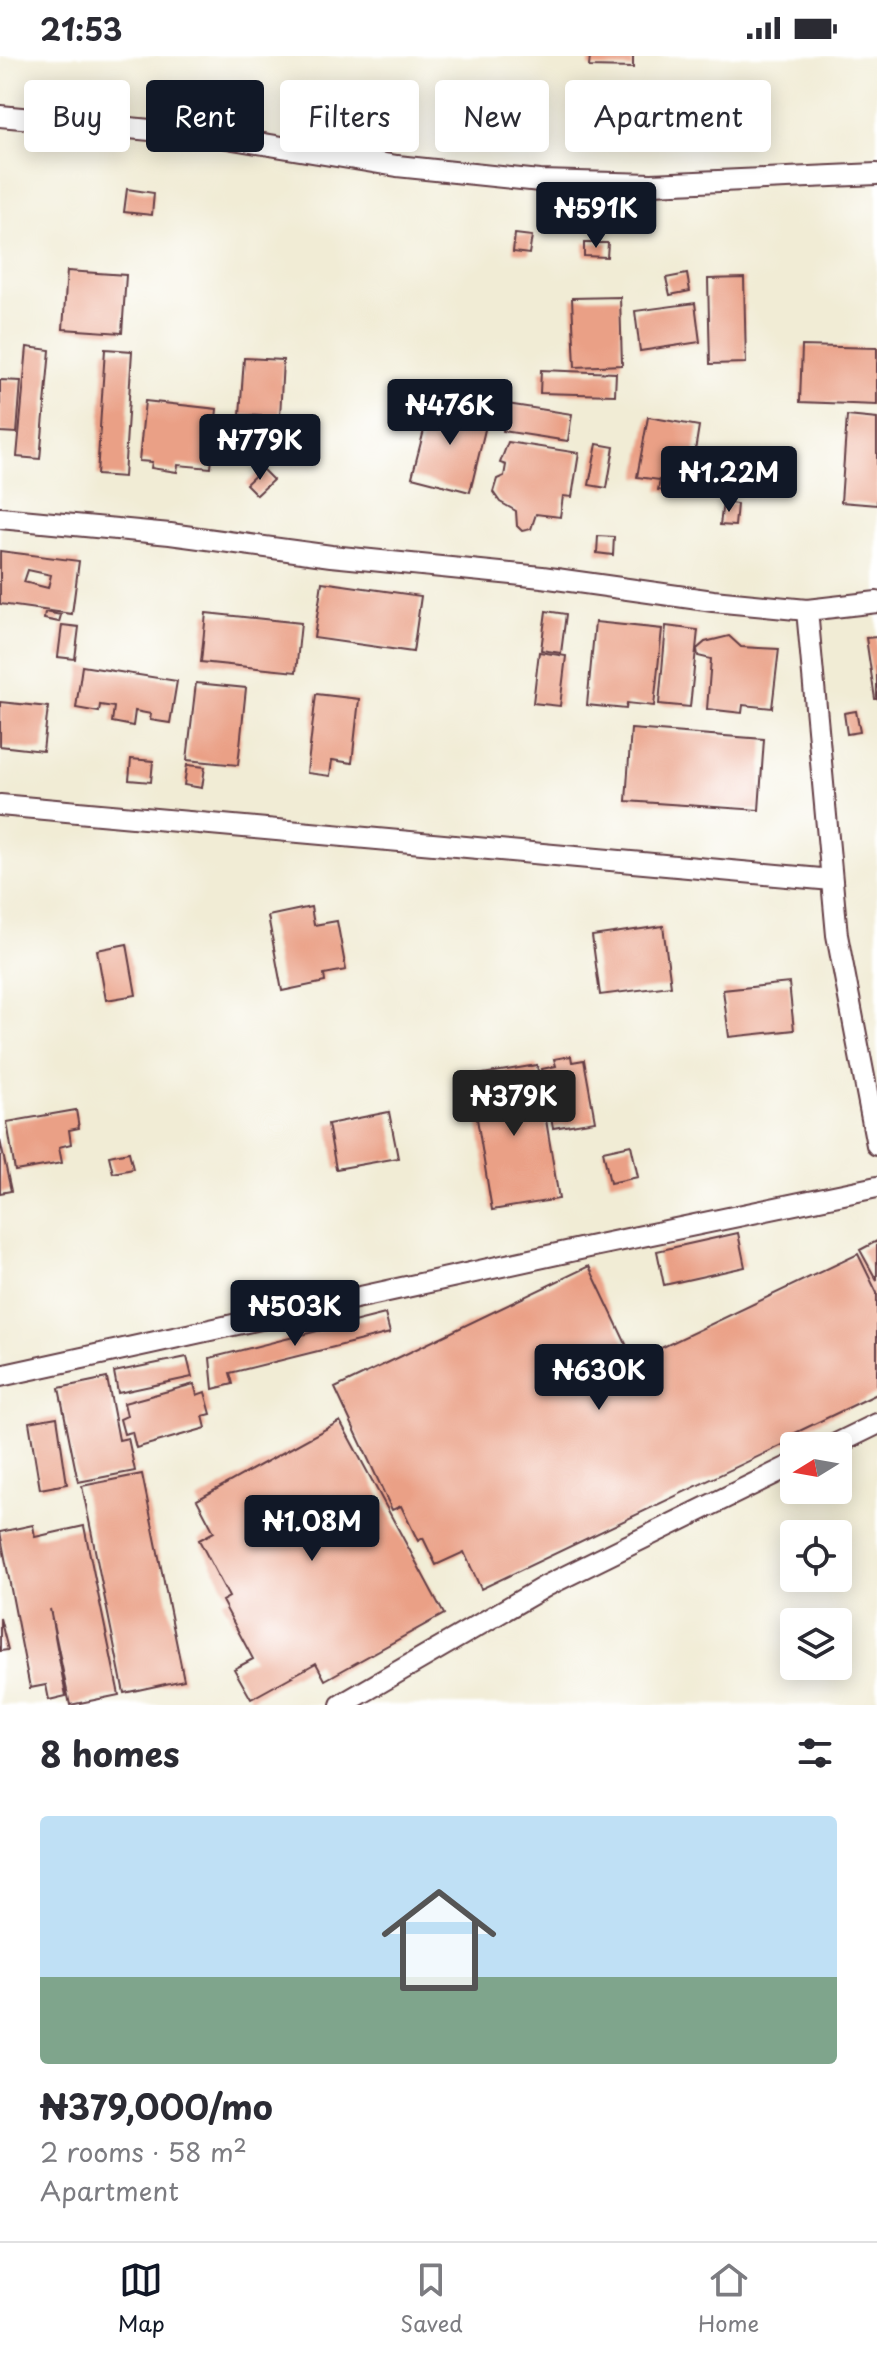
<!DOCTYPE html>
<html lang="en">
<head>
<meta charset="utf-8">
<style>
	:root { --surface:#fff; --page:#f2f2f3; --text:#2b2b33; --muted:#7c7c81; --line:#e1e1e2; --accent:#111827 }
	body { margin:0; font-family:"Playpen Sans",sans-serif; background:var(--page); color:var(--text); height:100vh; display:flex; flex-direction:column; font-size:30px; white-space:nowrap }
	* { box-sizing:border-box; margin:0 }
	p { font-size:26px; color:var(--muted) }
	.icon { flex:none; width:44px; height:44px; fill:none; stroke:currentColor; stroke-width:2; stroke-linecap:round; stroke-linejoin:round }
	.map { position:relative; height:1649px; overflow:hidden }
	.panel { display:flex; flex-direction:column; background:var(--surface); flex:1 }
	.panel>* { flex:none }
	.banner { position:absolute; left:24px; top:24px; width:830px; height:72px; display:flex; gap:16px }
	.needle { width:52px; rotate:259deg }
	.controls { position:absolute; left:780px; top:1376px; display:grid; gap:16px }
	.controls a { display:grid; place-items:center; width:72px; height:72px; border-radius:8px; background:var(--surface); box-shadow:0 4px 20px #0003; font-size:40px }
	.price { position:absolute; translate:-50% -68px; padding:0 18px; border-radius:8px; background:var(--accent); color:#fff; font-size:26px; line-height:52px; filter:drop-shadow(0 2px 4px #0008) }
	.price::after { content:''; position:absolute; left:50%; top:48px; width:24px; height:18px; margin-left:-12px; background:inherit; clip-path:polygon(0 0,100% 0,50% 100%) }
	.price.active { background:#222; color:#fff }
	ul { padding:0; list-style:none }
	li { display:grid; align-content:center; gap:16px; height:424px; padding:0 40px }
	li+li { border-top:2px solid var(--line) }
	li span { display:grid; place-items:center; height:248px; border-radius:8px; color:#555 }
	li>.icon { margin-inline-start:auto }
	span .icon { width:144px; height:144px; fill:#fffc; stroke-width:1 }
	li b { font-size:34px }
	h2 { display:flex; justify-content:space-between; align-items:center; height:96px; padding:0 40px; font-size:34px }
	.pill { padding:0 28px; border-radius:8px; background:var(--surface); box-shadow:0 4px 20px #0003; font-size:28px; line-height:72px }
	.pill.active { background:var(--accent); color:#fff }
	.status { display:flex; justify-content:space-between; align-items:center; height:56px; padding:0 40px; background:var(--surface); direction:ltr }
	.status svg { height:22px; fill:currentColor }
	.dock { display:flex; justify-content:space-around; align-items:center; height:112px; border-top:2px solid var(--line); background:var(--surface); font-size:22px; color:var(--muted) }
	.dock a { display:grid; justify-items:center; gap:4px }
	.dock .active { color:var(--accent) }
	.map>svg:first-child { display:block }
	.building { fill:#eaa086; fill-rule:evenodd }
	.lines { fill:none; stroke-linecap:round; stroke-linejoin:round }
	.minor-casing { stroke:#633e44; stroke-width:24 }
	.minor { stroke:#fff; stroke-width:20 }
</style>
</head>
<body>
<div class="status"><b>21:53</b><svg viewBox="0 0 49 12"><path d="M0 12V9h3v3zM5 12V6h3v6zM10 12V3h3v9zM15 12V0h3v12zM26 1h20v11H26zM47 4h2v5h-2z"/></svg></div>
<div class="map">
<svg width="877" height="1649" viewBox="0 0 877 1649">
	<rect width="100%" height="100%" fill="#fff"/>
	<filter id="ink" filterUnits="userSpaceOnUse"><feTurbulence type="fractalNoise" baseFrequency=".0125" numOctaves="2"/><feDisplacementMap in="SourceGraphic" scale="16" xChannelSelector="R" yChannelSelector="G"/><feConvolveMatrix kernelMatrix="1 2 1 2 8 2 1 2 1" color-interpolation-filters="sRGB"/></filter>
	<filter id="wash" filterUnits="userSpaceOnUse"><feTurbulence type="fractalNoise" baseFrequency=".006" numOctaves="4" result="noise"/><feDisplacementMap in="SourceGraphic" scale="32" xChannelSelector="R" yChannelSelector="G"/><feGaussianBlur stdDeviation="1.8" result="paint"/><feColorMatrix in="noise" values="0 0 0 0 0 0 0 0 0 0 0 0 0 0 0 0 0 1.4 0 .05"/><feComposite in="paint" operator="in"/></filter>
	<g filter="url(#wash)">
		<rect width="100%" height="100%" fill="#f1ecd5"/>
		<g id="blocks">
			<path class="building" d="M590,0H633V12L589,11Z
				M127,133L154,137L152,159L124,156Z
				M515,178L532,180L529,198L513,196Z
				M584,187H608L607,201L584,200Z
				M67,215L126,219L122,277L63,273Z
				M687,218L690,235L670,239L666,222Z
				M744,222L746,307L710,308L708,223Z
				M620,241L622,309L575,311L572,242Z
				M695,247L700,286L640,295L635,255Z
				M802,290L877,292V349L800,346Z
				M27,291L50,294L40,403L17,401Z
				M105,293L132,295L124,421L97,419Z
				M244,302L283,304L280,361L240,359Z
				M541,314L616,317L615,339L540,337Z
				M0,324L21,325L17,377L0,376Z
				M145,345L217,353L211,412L178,409L177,416L151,412L152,406L139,405Z
				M431,347L488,361L470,436L412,421Z
				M507,348L572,358L568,385L503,375Z
				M847,360L877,363V449L841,446Z
				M648,361L699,370L688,439L658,434L660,424L637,421Z
				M508,386L579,397L572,441L563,440L560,461L536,458L531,473L522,475L517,470L516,455L500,446L493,436L497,423L504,420L506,409L500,407Z
				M597,388L614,391L607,432L589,429Z
				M262,413L273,424L257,439L246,428Z
				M723,446L737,448L735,470L720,469Z
				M598,480L614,481L613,499L597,497Z
				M0,495L79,505L72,558L0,548ZM28,514L51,519L48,532L24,526Z
				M322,526L421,540L413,596L314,582Z
				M546,555L566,558L561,597L541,594Z
				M45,556L61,559L59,566L44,563Z
				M206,557L301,567L296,616L201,606Z
				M595,566L662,573L654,650L627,647L626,653L587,649Z
				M62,569L79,571L75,603L58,601Z
				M666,570L698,574L690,651L659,648Z
				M729,580L741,591L779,593L772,652L743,649L742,657L707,653L711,603L698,600L697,593L705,586Z
				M877,581V643H875L866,582Z
				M539,596L566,600L560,650L533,647Z
				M82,610L177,625L170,667L150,664L151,658L135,655L133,670L112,666L114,651L100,649L99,656L76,652Z
				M196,627L246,632L238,709L187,704Z
				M316,638L359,643L352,707L332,704L330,720L307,717Z
				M0,646L48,651L43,695L0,690Z
				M856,655L860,676L847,678L844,657Z
				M631,673L764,683L759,754L626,745Z
				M131,703L153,705L151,726L129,724Z
				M187,709L205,711L202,732L184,729Z
				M311,851L314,869L337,865L346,914L324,918L325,926L282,935L268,860Z
				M663,870L671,930L600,939L592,880Z
				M127,888L136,939L106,944L97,894Z
				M789,927L794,974L729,981L723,934Z
				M571,1000L572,1006L584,1004L595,1065L553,1072L542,1013L556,1010L554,1003Z
				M537,1009L559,1143L492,1154L470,1020Z
				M76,1054L79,1072L69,1074L71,1088L59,1091L62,1107L15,1115L7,1066Z
				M389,1056L398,1102L336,1113L328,1068Z
				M0,1084L11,1135L0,1137Z
				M631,1089L638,1121L610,1127L603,1095Z
				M129,1096L133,1113L113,1117L109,1100Z
				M738,1177L745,1211L664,1229L657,1195Z
				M877,1185V1225L860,1194Z
				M858,1198L877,1237V1338L793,1378L795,1383L481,1533L464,1496L436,1509L423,1482L418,1485L401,1450L392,1454L335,1332L589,1210L634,1305Z
				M385,1258L390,1277L230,1317L233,1328L213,1333L210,1302Z
				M187,1301L192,1321L118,1337L114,1316Z
				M107,1322L119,1384L128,1382L135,1415L78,1426L59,1332Z
				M194,1328L197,1339L205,1336L211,1358L203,1360L206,1372L136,1392L132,1376L124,1378L120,1363L127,1360L124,1347Z
				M57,1361L67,1428L40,1433L29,1366Z
				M340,1365L444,1558L325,1624L316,1607L251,1643L234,1613L253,1603L222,1545L229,1541L199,1484L214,1476L197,1444Z
				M142,1418L184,1624L124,1637L82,1430Z
				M33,1469L35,1481L84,1470L119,1639L70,1649L50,1553L66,1640L49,1644L46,1629L30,1632L0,1476Z
				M0,1562L8,1594L0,1595Z"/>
		</g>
	</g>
	<g filter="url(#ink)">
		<use href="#blocks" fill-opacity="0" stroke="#633e44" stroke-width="2"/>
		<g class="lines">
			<defs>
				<path id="minor" d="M0,60L215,80L397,110L540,125L652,128L877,118
					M0,462L170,478L331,500L542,521L713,545L807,554L877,546
					M807,554L837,879L877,1089
					M0,749L832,824
					M0,1320L589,1191L877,1131
					M832,1390L877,1368
					M341,1649L546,1530L794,1408"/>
			</defs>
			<use href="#minor" class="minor-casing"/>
			<use href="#minor" class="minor"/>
		</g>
	</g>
</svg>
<div class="controls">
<a><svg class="needle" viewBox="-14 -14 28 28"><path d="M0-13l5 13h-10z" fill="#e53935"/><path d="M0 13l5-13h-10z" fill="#7c7c81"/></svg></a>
<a><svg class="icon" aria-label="locate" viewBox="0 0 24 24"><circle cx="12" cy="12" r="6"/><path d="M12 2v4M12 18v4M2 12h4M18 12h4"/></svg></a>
<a><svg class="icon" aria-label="layers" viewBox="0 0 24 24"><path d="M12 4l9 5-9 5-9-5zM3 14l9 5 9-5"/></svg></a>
</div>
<b class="price" style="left:596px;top:194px">₦591K</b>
<b class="price" style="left:450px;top:391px">₦476K</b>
<b class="price" style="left:260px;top:426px">₦779K</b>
<b class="price" style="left:729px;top:458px">₦1.22M</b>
<b class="price active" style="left:514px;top:1082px">₦379K</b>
<b class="price" style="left:295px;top:1292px">₦503K</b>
<b class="price" style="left:599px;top:1356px">₦630K</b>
<b class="price" style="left:312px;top:1507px">₦1.08M</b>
<div class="banner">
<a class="pill">Buy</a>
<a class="pill active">Rent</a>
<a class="pill">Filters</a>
<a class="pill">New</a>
<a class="pill">Apartment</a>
</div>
</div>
<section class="panel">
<h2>8 homes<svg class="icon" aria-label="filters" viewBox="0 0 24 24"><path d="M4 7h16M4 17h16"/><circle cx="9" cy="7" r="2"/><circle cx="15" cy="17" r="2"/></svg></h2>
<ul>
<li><span style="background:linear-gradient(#bfe0f5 65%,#7fa58c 0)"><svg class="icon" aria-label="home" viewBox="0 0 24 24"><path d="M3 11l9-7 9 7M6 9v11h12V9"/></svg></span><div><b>₦379,000/mo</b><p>2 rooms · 58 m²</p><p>Apartment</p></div></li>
</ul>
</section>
<nav class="dock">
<a class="active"><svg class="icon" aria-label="map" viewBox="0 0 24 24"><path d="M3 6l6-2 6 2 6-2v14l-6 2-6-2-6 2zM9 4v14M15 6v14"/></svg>Map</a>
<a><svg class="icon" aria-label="saved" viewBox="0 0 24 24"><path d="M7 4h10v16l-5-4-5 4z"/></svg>Saved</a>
<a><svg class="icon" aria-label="home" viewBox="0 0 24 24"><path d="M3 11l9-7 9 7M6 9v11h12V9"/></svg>Home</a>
</nav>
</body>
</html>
